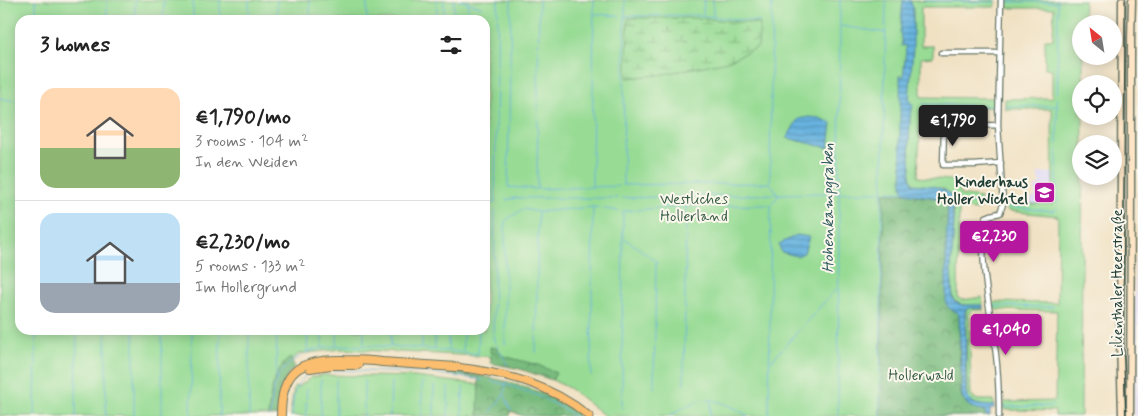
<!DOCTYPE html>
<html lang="en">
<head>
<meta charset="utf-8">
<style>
	:root { --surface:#fff; --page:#f6f6f6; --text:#222; --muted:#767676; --line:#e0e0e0; --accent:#b5179e }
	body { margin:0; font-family:Mynerve,sans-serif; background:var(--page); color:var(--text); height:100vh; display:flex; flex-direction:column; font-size:19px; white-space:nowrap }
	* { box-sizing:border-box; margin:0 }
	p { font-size:16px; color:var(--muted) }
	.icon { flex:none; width:28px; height:28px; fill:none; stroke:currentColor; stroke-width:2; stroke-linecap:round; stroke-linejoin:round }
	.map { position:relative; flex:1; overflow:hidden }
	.sheet { position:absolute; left:15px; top:15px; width:475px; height:320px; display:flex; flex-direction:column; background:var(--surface); border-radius:15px; box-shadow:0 2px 12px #0003 }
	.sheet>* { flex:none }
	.needle { width:32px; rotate:330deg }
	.fabs { position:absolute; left:1072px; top:15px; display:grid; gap:10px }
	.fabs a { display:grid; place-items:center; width:50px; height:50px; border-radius:50%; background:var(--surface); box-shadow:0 2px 12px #0003; font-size:25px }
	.price { position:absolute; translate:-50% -42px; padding:0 11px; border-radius:5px; background:var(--accent); color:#fff; font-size:16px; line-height:32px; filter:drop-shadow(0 1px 2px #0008) }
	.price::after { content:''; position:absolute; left:50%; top:30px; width:15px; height:11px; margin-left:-8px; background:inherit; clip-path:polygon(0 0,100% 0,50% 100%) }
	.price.current { background:#222; color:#fff }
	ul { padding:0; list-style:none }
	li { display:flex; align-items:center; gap:15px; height:125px; padding:0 25px }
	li+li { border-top:1px solid var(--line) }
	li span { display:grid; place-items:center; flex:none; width:140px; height:100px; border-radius:15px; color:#555 }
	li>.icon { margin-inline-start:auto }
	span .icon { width:60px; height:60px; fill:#fffc; stroke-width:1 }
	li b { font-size:21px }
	h2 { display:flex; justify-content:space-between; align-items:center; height:60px; padding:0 25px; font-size:21px }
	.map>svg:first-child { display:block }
	.built { fill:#dcd6f6 }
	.green { fill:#97db94; stroke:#5b8c64; fill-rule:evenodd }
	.forest { fill:url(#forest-crowns); stroke:#4c7c59 }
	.wetland { fill:url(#wetland-marsh); stroke:#5b8c64 }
	.water { fill:url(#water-rules); stroke:#43788a }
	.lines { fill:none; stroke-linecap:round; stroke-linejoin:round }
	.stream { stroke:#67b2df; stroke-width:1 }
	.street-casing { stroke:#687666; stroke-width:7 }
	.secondary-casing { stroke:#687666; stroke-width:9 }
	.primary-casing { stroke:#687666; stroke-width:9 }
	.highway-casing { stroke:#687666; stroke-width:10 }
	.street { stroke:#fff; stroke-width:4.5 }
	.secondary { stroke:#fde5c5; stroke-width:6 }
	.primary { stroke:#fbbd6e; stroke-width:7 }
	.highway { stroke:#fbbd6e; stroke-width:8 }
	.tram { stroke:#1f3d34; stroke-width:1 }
	.labels { text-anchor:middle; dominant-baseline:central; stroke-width:4; stroke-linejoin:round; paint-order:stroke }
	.poi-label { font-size:15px; font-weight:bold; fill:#1f3d34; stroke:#fbf7ec; text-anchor:end }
	.park-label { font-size:15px; fill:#375d47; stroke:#fbf7ec }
	.street-label { font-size:15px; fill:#1f3d34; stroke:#fbf7ec }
	.water-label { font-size:16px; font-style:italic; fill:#315a5f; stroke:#fbf7ec }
</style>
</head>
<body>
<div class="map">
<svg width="1138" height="416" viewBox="0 0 1138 416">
	<defs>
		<pattern id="forest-crowns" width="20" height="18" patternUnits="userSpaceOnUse" patternTransform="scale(1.25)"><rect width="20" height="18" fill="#79bb7e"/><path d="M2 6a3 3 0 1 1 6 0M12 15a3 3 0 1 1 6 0" fill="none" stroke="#639968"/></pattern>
		<pattern id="wetland-marsh" width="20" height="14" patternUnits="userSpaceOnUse" patternTransform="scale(1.25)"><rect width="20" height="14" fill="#97db94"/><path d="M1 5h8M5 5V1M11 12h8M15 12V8" fill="none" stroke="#7bb37a"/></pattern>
		<pattern id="water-rules" width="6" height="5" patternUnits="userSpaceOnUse" patternTransform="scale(1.25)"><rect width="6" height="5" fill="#67b2df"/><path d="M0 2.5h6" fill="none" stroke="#5492b6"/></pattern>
	</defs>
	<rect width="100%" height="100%" fill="#fbf7ec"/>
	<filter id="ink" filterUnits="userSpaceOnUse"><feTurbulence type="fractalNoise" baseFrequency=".02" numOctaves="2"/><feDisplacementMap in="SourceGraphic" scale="10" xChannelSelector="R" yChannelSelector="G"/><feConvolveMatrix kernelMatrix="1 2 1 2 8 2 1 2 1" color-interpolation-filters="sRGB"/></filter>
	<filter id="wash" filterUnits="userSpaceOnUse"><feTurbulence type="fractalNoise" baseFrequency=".0096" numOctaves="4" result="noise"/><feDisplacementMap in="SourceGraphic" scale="20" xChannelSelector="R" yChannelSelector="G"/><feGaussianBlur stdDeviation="1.12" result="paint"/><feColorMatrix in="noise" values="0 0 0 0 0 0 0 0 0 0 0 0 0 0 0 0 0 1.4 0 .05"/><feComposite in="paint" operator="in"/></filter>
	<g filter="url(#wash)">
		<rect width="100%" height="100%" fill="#f0e1c3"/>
		<path class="built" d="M1038,173H1054L1053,204H1030V200L1036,196L1035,187L1040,185Z
			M1135,259H1138V416H1134Z"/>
		<path class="green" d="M0,0H907L905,174L952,258L954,223L953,206L955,201L947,191L943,189L913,184L910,175L911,168L909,146L910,117L912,111L909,100L913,26V8L910,1L996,0V4L994,7H921V46H933V57L921,58V97L993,98V101L995,103V106L993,107L921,108L918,177L960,181V195L980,198L979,210L962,209L959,210L958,298L962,300L982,297L983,305C974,305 955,308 953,296C951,290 953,286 951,279L964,396L968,403L988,416H605L569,388L552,380L554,377L498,357L341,349L299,354L279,370L271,394L269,416H0ZM20,20H485V330H20Z
			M1005,0H1084L1083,24H1081V56H1083V84H1081V116H1083L1081,416H1055V411L1005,410L1003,408L1005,402L1055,401L1057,311L996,310L993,305L995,302L1057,303L1058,216L1008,211L1006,209L1009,204L1029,205L1030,204H1053L1052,109H1005V99L1052,98V69L1045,68V39H1053L1054,8H1006L1004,4Z
			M966,308H983L984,310H972L969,313L971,396L978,400H993L995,406C984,405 975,407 967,397Z
			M323,375L415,377L483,385V416H290L294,386L298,387L312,377Z"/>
		<path class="forest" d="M884,193H905L942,199L948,205L950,309L957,311L959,317L960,390C963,405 971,408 985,411L986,416H880Z
			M490,347L496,348L503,356L538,365L556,373L552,380L520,369L491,363Z
			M290,358L295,367C280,380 280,397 277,416H268C271,394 271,373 290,358Z
			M448,371C499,378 539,385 581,416H523L511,411L510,416H478L479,378L448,374Z"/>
		<path class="wetland" d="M628,18H697L760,24L758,47L728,61L659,75L627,78Z"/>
		<path class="water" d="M903,0H910L913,8V49L909,100L913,106L910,117L909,146L911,168L910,176L913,184C931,186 945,185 955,201C952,209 952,215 954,223L951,271L953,299L955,302L962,305H983V308H969L965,310L966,393C970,407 983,405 995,406V408L990,410V416H986L985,411C973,409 968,407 962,398L959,317L957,312L950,309L946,304V247L948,205L942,199L905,193C899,186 904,175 902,167C898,138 901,107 900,77V75L903,77L904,76C903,66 907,54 905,45L901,46L902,43L900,33Z
			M809,117L819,118L832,123L829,148L787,138L798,119Z
			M797,235L809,237L804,253L797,256L781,252L779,244Z"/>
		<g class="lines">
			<path class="stream" d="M36,0V20
				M220,0V20
				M249,0V20
				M459,0L483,7
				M511,0L508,187L537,189L618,186
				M924,1L996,2
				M1004,2H1057
				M595,14L620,16
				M703,14L704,0
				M624,16L697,15L760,22
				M713,16V0
				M107,20V0
				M135,20V0
				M163,20L164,0
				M193,20V0
				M277,20V0
				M310,20V0
				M367,20V0
				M437,20V0
				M444,20V0
				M454,20V0
				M468,20V4
				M841,26L886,33
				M0,98L20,102
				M923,104L993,106
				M1005,106H1057
				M1057,145L1058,0
				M622,185L769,183
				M623,185L625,0
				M592,186L594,0
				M537,188L539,0
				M622,198L905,191
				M506,200L516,198H617
				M495,202L498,0
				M954,202L1000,206
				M1057,203V148
				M485,205L495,203
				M1004,207L1054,211L1057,208
				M495,211L493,336C495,348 504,354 507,365
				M624,211L686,206L770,205
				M624,238L656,261L654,388
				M990,306L1054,307
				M337,344V330
				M364,344V330
				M505,344V221L523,209L538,212L593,207L618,211
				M391,346V330
				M322,347V330
				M422,347V330
				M435,348V330
				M448,349V330
				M307,351L308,330
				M463,351V330
				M536,352L538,213
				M305,353C327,344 350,345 374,346C408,347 443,350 478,354L479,330
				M771,361L839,286
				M322,370L430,373L483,380
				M591,375L593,207
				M276,379L277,330
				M491,381C523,388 547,398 574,416
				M506,382L504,394L511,410
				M684,383L686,206
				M1001,407L1053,406
				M622,409L623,211
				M491,412L504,394
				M35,416L36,330
				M76,416L77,330
				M106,416V330
				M134,416V330
				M162,416V330
				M191,416L192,330
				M219,416L220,330
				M249,416V330
				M270,416C273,388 274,370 301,356
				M292,416C293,396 294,381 313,371
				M306,416L307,388
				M321,416V380
				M336,416V380
				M364,416V381
				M390,416L391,382
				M422,416V382
				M434,416V386
				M448,416V387
				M462,416L463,387
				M668,416C678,411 690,403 700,401C717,397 735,408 748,416
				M710,416L711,402
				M769,416L771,205L779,195L770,183L772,0
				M838,416L840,0
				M880,416L882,195L883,192L886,0"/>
		</g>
	</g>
	<g filter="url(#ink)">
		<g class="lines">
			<defs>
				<path id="street" d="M941,53H1000
					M998,125L944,126L943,165H974L1001,163
					M944,126V110
					M999,416C999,390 998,365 994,340C989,303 978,253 986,217L991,215L1000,213L1003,204L998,125L1001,0"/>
				<path id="secondary" d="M1122,416L1120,341L1122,0
					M1130,416L1131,190V39L1132,0"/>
				<path id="primary" d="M456,367C506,373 550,384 589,416"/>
				<path id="highway" d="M310,368L331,365H358
					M281,416C281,371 299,359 343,360C356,360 369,360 382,362L456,367"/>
			</defs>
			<use href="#street" class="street-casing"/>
			<use href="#secondary" class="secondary-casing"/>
			<use href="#primary" class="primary-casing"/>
			<use href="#highway" class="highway-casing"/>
			<use href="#street" class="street"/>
			<use href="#secondary" class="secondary"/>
			<use href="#primary" class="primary"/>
			<use href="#highway" class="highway"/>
			<path class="tram" d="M1125,0L1123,340L1126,416"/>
		</g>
	</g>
	<defs>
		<symbol id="school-square" viewBox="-11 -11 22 22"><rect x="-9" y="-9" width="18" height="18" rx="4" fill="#b5179e" stroke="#fbf7ec"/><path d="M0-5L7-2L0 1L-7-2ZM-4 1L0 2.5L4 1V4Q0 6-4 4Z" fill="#fff"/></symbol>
	</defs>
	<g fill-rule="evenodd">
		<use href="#school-square" x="1032" y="180" width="25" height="25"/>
	</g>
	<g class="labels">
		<g class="poi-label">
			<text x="1028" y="183">Kinderhaus<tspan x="1028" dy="17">Holler Wichtel</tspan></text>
		</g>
		<g class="park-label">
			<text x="694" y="200">Westliches<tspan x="694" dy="17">Hollerland</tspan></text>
			<text x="921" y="376">Hollerwald</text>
		</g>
		<g class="street-label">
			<text transform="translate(1118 283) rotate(-90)">Lilienthaler Heerstraße</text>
		</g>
		<g class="water-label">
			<text transform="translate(828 208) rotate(-90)">Hohenkampgraben</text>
		</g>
	</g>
</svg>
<div class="fabs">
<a><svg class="needle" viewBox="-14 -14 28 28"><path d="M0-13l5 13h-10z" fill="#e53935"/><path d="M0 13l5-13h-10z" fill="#767676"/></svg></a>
<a><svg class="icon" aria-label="locate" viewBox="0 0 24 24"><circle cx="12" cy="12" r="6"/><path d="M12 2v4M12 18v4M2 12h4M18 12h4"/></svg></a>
<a><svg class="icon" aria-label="layers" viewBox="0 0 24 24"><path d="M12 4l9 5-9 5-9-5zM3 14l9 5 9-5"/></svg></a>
</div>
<b class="price current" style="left:953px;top:147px">€1,790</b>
<b class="price" style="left:994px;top:263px">€2,230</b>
<b class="price" style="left:1006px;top:356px">€1,040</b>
<section class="sheet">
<h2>3 homes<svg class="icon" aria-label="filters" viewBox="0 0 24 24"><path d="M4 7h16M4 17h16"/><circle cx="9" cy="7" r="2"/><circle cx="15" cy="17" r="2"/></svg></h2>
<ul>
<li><span style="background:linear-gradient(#ffd9b3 60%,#8fb573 0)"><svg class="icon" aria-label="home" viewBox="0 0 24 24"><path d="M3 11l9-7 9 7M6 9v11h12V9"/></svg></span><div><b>€1,790/mo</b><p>3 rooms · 104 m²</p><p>In den Weiden</p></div></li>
<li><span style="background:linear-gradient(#bfe0f5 70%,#9aa5b1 0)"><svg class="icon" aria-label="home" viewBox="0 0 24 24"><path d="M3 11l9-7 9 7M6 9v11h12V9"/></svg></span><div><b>€2,230/mo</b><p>5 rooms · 133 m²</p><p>Im Hollergrund</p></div></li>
</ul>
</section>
</div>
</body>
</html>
